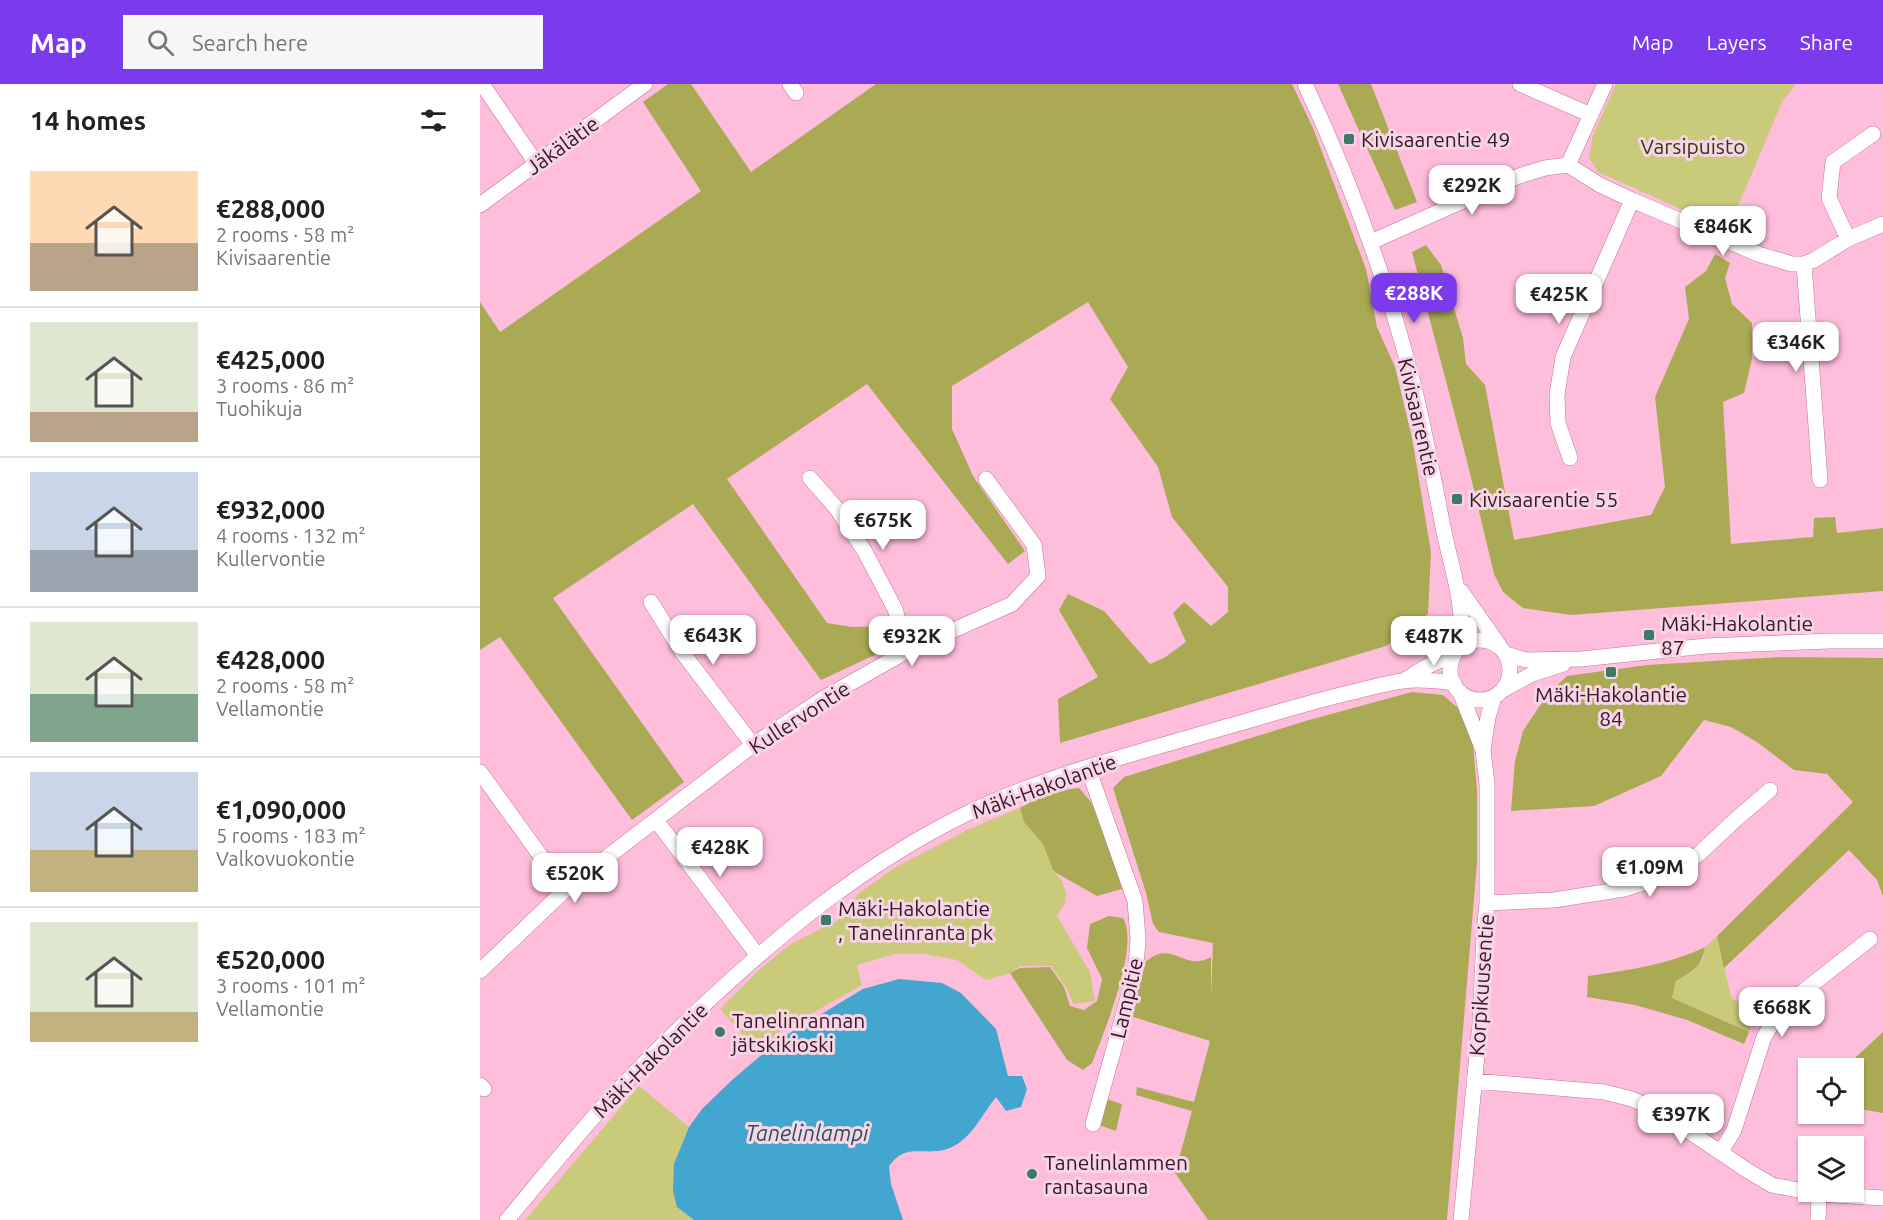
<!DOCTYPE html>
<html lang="en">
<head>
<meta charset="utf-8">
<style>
	:root { --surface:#fff; --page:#f6f6f6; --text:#222; --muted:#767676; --line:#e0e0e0; --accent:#7c3aed }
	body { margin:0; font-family:Ubuntu,sans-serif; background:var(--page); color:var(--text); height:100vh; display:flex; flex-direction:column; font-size:22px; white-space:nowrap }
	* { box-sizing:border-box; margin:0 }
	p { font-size:20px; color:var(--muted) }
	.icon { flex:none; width:33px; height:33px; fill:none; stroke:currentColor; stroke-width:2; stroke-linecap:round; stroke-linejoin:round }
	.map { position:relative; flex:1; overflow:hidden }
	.panel { display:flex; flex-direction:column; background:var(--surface); width:480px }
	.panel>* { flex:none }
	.controls { position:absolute; left:1318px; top:974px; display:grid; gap:12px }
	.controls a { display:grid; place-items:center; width:66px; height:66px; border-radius:0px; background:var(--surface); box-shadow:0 2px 4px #0004; font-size:30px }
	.price { position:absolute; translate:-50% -51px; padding:0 14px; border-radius:12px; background:#fff; color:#222; font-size:20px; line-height:39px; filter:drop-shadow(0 2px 3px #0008) }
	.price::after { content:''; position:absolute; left:50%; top:36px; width:18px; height:14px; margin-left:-9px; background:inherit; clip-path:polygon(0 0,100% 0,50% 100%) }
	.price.active { background:var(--accent); color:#fff }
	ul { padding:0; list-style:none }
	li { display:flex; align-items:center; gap:18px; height:150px; padding:0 30px }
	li+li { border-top:2px solid var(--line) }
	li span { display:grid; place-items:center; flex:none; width:168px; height:120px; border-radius:0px; color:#555 }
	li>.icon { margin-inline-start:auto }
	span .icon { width:72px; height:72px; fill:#fffc; stroke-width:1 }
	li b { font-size:26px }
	h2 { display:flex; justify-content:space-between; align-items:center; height:72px; padding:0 30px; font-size:26px }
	header { display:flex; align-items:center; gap:36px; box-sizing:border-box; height:84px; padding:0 30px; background:var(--accent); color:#fff }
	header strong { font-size:28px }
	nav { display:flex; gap:33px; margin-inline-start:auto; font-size:21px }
	.search { width:420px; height:54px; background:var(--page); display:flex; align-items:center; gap:15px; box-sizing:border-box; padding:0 21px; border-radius:0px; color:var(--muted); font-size:22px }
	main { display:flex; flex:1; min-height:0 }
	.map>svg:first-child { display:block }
	.green { fill:#c9ca7a }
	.forest { fill:#aaaa54 }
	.water { fill:#43a6cf }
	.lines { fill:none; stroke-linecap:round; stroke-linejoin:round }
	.minor-casing { stroke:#bf7399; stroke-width:16 }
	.minor { stroke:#fff; stroke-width:15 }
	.poi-dot { fill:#3d7a65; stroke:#f7d5e5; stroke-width:2 }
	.labels { text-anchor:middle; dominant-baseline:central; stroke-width:6; stroke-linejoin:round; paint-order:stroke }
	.poi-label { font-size:21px; fill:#351727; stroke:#f7d5e5; text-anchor:start }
	.street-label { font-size:21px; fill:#351727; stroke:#f7d5e5 }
	.park-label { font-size:21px; fill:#373712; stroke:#f7d5e5 }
	.water-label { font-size:22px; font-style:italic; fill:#275062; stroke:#f7d5e5 }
</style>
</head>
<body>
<header>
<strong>Map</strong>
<div class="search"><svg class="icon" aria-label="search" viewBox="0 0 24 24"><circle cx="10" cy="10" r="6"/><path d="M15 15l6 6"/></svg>Search here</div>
<nav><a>Map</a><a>Layers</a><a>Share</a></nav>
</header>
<main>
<section class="panel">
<h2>14 homes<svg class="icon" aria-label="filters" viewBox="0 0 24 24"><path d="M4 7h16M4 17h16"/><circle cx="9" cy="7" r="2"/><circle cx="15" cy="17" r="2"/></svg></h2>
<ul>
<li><span style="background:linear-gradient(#ffd9b3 60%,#b9a48a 0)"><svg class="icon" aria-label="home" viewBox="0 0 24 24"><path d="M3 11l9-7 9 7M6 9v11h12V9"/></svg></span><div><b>€288,000</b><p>2 rooms · 58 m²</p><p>Kivisaarentie</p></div></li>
<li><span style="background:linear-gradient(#dfe7d0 75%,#b9a48a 0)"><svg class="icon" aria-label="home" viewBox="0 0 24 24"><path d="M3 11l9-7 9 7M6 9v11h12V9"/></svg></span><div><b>€425,000</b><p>3 rooms · 86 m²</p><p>Tuohikuja</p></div></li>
<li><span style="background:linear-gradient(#c9d6e8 65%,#9aa5b1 0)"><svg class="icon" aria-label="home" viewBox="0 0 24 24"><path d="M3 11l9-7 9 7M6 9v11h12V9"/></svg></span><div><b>€932,000</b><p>4 rooms · 132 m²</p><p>Kullervontie</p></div></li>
<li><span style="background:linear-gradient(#dfe7d0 60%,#7fa58c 0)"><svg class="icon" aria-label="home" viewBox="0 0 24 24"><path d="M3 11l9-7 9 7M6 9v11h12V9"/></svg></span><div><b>€428,000</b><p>2 rooms · 58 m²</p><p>Vellamontie</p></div></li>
<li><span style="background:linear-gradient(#c9d6e8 65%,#c2b280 0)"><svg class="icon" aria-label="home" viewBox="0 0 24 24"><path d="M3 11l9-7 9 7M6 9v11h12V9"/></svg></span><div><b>€1,090,000</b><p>5 rooms · 183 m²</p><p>Valkovuokontie</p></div></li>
<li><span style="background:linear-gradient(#dfe7d0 75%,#c2b280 0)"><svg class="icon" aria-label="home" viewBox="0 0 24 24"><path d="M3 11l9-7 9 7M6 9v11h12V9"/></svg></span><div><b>€520,000</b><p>3 rooms · 101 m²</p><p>Vellamontie</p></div></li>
</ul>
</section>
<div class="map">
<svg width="1403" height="1136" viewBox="0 0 1403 1136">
	<rect width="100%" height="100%" fill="#ffbddc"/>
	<path class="green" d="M1136,0H1316L1302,18L1248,146L1118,88L1109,73L1113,51Z
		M540,724L544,738L563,760L573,786L582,797L586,809L585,819L577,832L610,888L615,917L593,920L588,906L571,882H540L530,889L506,896L477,876L445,870H414L377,881L382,901L299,948L278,968L240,925L281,884L311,860L357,837L378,810L416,783L489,745Z
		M1237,852L1251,913L1275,934L1269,948L1192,914L1196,896L1212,888L1223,876L1225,863Z
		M159,1002L209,1043L194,1080L197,1123L214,1136H45Z"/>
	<path class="forest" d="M188,0H211L271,88L396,0H812L833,44L886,185L897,243L915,283L932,354L951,468L948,530L906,562L580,659L578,615L618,593L579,526L588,510L624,527L670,580L684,574L706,558L693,529L704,518L731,542L748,528V503L692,433L678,383L630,315L648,283L608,218L472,302V345L493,392L545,467L528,480L387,300L247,395L347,539L372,543L400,542L414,562L341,596L213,420L73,514L204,698L152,736L20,553L0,566V218L20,248L221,107L163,18Z
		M858,0H891L937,118L915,126Z
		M946,161L961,181L983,254L986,280L1005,301L1034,456L1171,431L1185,403L1175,313L1209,235L1205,203L1226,187L1235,170L1250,179L1245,194L1252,220L1272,239V275L1264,309L1243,318L1251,460L1333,453L1334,434L1355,433L1357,449L1403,444V507L1091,531L1043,524L1023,508L1014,490L988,381L932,168Z
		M1302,573L1403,574V812L1397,796L1369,766L1244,884L1237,852L1373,718L1347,690L1314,686L1277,658L1251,643L1224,636L1181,692L1114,722L1031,727L1035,677L1043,647L1067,611L1087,592L1167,581Z
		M932,608L963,611L978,624L993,660L997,707V779L967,1136H728L695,1089L712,1027L656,1011L657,1003L714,1018L730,957L650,932C654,918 657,893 663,881C664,878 667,877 669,875C694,857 705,888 731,873V914L733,859L679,848L673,840L666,809L633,704L644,693L829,636Z
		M599,704L611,718L630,763L642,805L617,812L578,790L573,786L563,760L544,738L540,724C559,713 578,706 599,704Z
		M629,832L643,834C660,862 624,948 612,979L603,986L587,976L530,889L540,884L570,883L584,903L590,922L604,926L617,917L622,895L607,864L610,840Z
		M1225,863C1222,883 1213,887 1196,897L1192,914L1269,948L1264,960L1207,936L1155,921L1107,913L1108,892C1148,886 1188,881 1225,863Z
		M1403,948V1029L1374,1024V984H1364Z
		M626,1015L642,1020L636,1047L619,1041Z"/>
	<path class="water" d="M419,895L462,899L481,909L516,945L528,992H542L547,1005L541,1023L526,1027L516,1013C501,1032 490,1059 464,1066C441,1071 425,1059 409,1082L411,1100L423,1136H214L197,1123L193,1107L194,1080L209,1043L222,1025L252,996L300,955L383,905Z"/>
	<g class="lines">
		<defs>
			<path id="minor" d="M2,0L56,79
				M310,0L316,9
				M825,0C869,94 905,191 931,291C944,341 953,392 963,443C971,484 986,521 980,564
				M1040,0L1111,31
				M1088,81L1120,101L1152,116L1278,170L1312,180H1324L1334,176L1368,155L1403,140
				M1088,81L1125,0
				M0,121L165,0
				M1368,155L1349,114L1353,78L1393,50
				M891,158L1039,92L1065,84L1088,81
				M1324,180L1340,396
				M1090,374L1078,339L1077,311L1083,273L1152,116
				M330,394L357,425L385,468L415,525L427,567
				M981,507L1019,561
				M171,518L202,568L273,661
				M970 586a30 30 0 1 1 60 0a30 30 0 1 1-60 0Z
				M1026,570L1046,576L1101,575L1226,562L1350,557H1403
				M925,596L942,585L975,569
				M1023,606L1052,590L1083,580
				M980,608L1003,666
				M608,684L655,817L658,854L656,885L613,1040
				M0,688L70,785L87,804
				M176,736L278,872
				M1007,819L1074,816L1144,805L1192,790L1219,770L1254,737L1290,706
				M0,887L87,804L273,661L344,614L427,567L532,520L558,492L554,461L506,395
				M994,997L1124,1008L1152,1015L1179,1027L1268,1087L1292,1101L1339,1110L1403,1114
				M0,1001L4,1005
				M1241,1068L1254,1046L1284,953L1296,933L1321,909L1390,855
				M27,1136C57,1100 87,1063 118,1028C147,995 178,965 209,935C294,854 384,779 490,728C569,690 658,669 742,644C786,632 829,618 873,608C890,604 906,599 923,597C937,595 959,597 974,599
				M981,1136L1000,940L1004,849L1007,819V700L1003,666L1008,633L1014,613
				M1338,1136L1339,1110"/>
		</defs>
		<use href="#minor" class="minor-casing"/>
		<use href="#minor" class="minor"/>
	</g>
	<g class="poi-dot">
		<rect x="863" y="49" width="12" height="12" rx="3"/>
		<rect x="971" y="409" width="12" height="12" rx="3"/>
		<rect x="1163" y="545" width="12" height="12" rx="3"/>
		<rect x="1125" y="582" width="12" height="12" rx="3"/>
		<rect x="340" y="830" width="12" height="12" rx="3"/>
		<circle cx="240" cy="948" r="6"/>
		<circle cx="552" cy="1090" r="6"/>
	</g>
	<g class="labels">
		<g class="poi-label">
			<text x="881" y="55">Kivisaarentie 49</text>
			<text x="989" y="415">Kivisaarentie 55</text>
			<text x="1181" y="539">Mäki-Hakolantie<tspan x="1181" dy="24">87</tspan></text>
			<text x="1131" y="610" text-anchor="middle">Mäki-Hakolantie<tspan x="1131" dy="24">84</tspan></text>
			<text x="358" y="824">Mäki-Hakolantie<tspan x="358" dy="24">, Tanelinranta pk</tspan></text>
			<text x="252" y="936">Tanelinrannan<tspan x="252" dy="24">jätskikioski</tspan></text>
			<text x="564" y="1078">Tanelinlammen<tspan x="564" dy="24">rantasauna</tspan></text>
		</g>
		<g class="street-label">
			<text transform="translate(82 61) rotate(-36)">Jäkälätie</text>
			<text transform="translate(939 333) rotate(77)">Kivisaarentie</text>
			<text transform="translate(319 633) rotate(-33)">Kullervontie</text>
			<text transform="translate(564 702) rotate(-20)">Mäki-Hakolantie</text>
			<text transform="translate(1001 901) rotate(-86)">Korpikuusentie</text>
			<text transform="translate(646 914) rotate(-77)">Lampitie</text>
			<text transform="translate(170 976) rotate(-45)">Mäki-Hakolantie</text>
		</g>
		<g class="park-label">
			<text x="1213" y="62">Varsipuisto</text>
		</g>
		<g class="water-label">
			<text x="327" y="1048">Tanelinlampi</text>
		</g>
	</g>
</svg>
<div class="controls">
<a><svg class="icon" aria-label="locate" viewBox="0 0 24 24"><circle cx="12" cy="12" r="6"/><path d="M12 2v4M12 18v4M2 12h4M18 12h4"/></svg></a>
<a><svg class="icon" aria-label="layers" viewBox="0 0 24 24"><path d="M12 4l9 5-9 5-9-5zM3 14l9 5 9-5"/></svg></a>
</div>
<b class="price" style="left:992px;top:132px">€292K</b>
<b class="price" style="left:1243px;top:173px">€846K</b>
<b class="price active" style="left:934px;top:240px">€288K</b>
<b class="price" style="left:1079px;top:241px">€425K</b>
<b class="price" style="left:1316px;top:289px">€346K</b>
<b class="price" style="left:403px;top:467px">€675K</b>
<b class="price" style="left:233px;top:582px">€643K</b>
<b class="price" style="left:432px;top:583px">€932K</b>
<b class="price" style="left:954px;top:583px">€487K</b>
<b class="price" style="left:240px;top:794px">€428K</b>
<b class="price" style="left:1170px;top:814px">€1.09M</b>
<b class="price" style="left:95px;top:820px">€520K</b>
<b class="price" style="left:1302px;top:954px">€668K</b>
<b class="price" style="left:1201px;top:1061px">€397K</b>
</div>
</main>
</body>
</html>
